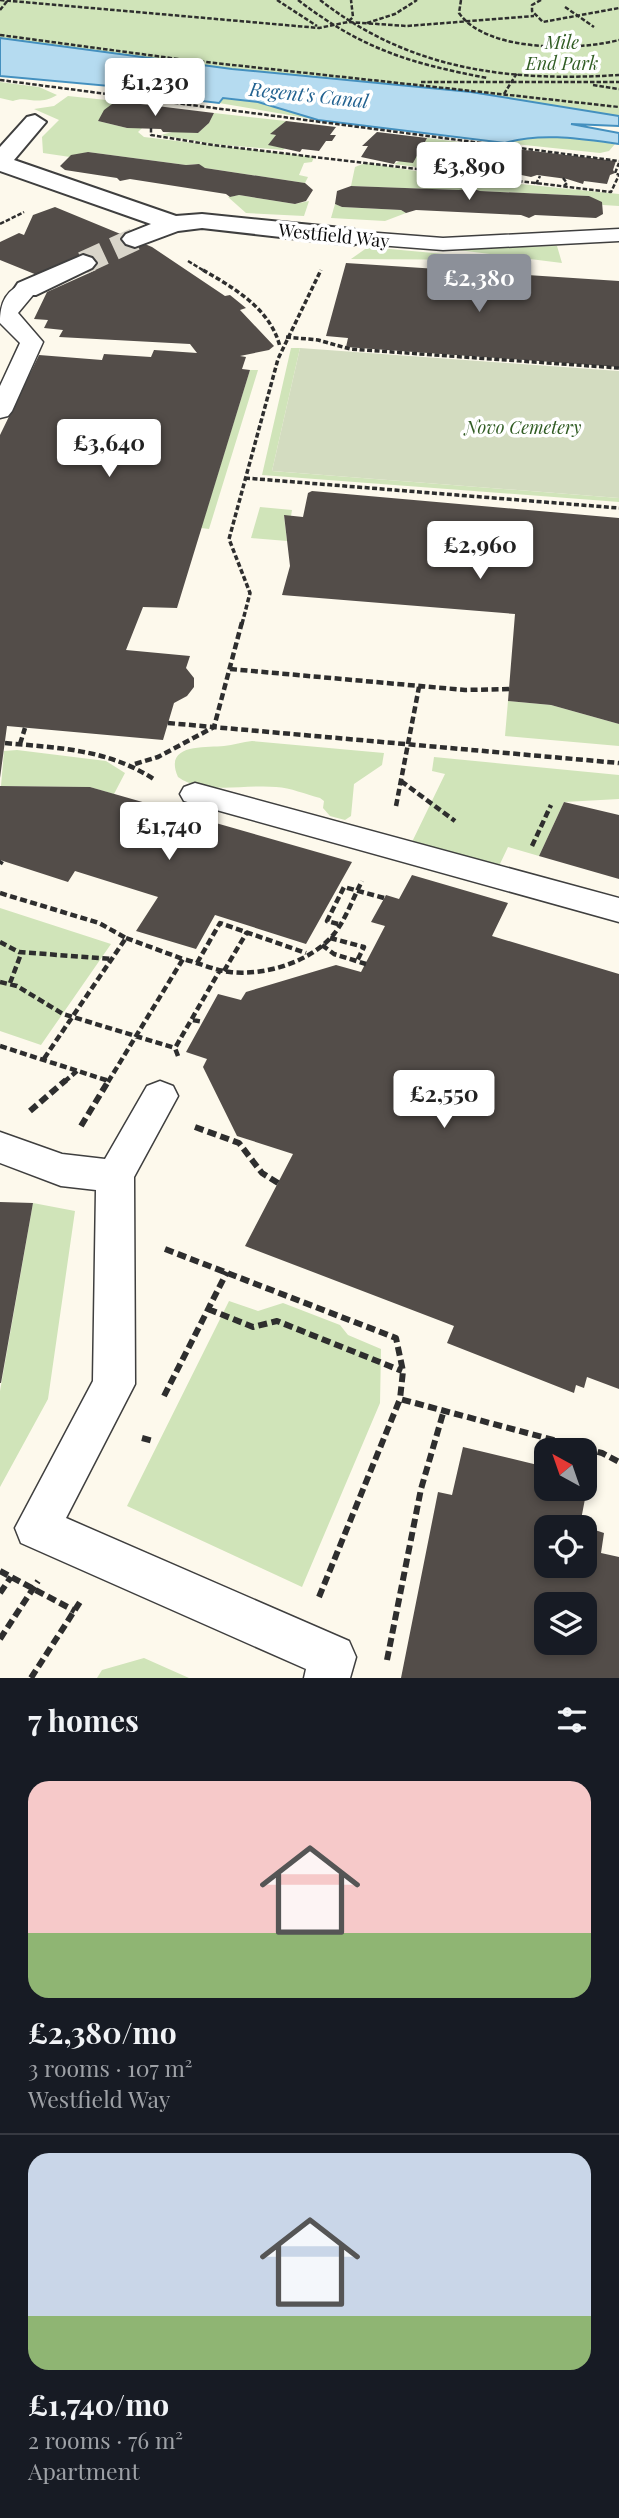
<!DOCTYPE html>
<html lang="en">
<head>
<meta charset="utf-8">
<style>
	:root { --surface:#171b24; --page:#242831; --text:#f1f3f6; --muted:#9ea1a6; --line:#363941; --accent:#8c9099 }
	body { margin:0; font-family:"Playfair Display",serif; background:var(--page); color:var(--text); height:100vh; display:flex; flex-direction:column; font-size:26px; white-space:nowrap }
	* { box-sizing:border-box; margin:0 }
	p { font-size:23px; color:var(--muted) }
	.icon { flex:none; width:38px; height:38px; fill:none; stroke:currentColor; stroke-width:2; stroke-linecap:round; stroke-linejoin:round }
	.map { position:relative; height:1678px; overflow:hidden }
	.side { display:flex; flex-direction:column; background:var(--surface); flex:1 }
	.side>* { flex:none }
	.needle { width:46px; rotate:320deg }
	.buttons { position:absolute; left:534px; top:1438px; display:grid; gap:14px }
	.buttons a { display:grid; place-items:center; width:63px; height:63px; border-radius:14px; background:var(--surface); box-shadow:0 4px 10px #0003; font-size:35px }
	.price { position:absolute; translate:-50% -60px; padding:0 16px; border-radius:7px; background:#fff; color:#222; font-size:23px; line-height:46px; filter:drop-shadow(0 2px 4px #0008) }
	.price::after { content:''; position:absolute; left:50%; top:42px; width:21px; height:16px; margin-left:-10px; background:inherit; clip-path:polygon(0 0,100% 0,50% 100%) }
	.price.current { background:var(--accent); color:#fff }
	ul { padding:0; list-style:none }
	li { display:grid; align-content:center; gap:14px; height:371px; padding:0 28px }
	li+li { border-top:2px solid var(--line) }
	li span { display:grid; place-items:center; height:217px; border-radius:21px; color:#555 }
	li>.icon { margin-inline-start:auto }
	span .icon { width:126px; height:126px; fill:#fffc; stroke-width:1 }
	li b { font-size:30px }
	h2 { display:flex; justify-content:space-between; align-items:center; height:84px; padding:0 28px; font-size:30px }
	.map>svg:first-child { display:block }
	.green { fill:#d0e4b9 }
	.cemetery { fill:#d3dcc0 }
	.water { fill:#b5dbf0; stroke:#4490bf; stroke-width:2 }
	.building { fill:#534d49; fill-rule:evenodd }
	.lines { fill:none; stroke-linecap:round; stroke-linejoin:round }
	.pedestrian-tunnel { stroke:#d9d5ca; stroke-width:23; stroke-dasharray:23 11; stroke-linecap:butt }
	.service-casing { stroke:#3f3f3f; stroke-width:3 }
	.pedestrian-casing { stroke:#3f3f3f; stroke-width:4 }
	.path-far3 { stroke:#2e2e2e; stroke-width:2.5; stroke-dasharray:4.5 2; stroke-linecap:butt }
	.path-far2 { stroke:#2e2e2e; stroke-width:3.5; stroke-dasharray:5 2.5; stroke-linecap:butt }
	.path-far1 { stroke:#2e2e2e; stroke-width:4.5; stroke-dasharray:7 3.5; stroke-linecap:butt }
	.path { stroke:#2e2e2e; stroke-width:6; stroke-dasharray:9 4.5; stroke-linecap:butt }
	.service { fill:#fff; fill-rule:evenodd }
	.pedestrian { fill:#fff; fill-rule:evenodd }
	.labels { text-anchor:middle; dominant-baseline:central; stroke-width:7; stroke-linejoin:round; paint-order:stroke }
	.far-park-label { font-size:18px; font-style:italic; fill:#305c23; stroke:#fff }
	.far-street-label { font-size:18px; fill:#0c0c0c; stroke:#fff }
	.far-water-label { font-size:19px; font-style:italic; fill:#226290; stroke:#fff }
</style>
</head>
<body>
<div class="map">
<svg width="619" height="1678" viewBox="0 0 619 1678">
	<rect width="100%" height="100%" fill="#fdf9ec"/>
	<path class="green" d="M0,0H619V116L471,92L232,69L0,38Z
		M0,82L39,87L57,95C37,107 27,95 13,101L0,98Z
		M68,96L116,101L98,121L127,128L143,127L138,132L144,137L314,157L312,162L304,163L299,175L308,177L305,183L205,168L196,164L186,165L88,152L70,157L43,153L42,137L59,120L34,109L54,106Z
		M223,98L258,102L318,120L219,103Z
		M214,113L286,121L271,134L276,135L269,145L285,148L283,150L212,144L161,135L176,131L198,133L209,123Z
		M523,137L577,138L615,144L609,151L600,153L505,143Z
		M427,138L508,148L500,158L502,162L495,178L394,164L419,152L425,153L428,147L423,146Z
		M365,163L460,178L619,194V206L603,205L589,196L480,191L471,188L459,190L351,186L355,167Z
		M239,195L295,204L309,201L304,216L246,213L228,197Z
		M335,204L342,207L401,210L406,213L385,221L331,218Z
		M557,246L562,263L450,249Z
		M368,247L510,260L351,259Z
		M291,348H300L272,471L619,498V502L262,475Z
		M250,370H258L209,529L201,528Z
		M260,507L292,510L291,516H284L287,541L251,538Z
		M508,701L551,705L619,724V746L505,736Z
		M252,741L384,753L382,765L354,784L351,816L345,820L330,816L323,808L324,801L320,798C305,794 291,788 276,787C246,784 202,795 178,777C163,743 205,748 224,746C233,745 243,742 252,741Z
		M17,750L106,761L125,773L114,794L90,787L1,786L4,751Z
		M434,757L619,775V799L564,802L539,856L508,847L499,866L412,842L445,774L432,771Z
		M0,908L111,944L41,1045L0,1031Z
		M33,1203L75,1211L48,1399L0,1487V1391Z
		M229,1301L258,1311L283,1303L340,1325L348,1335L381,1349L380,1403L302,1587L127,1506Z
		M144,1658L189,1678H97L102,1670Z"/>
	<path class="cemetery" d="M300,348L619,371V498L272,471Z"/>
	<path class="water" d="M0,38L232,69L471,92L619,116V126L571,124L619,133V144C582,139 541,132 505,143L318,120L258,102L223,98L219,103L107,90L110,86L0,76Z"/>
	<path class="building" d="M116,101L214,113L209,123L198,133L163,132L161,129L127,128L98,121L104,110Z
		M286,121L336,127L330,135H336L332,141H326L319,151L302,149L300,152L268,145L276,135L270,134Z
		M377,132L427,138L423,146L428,147L425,153L419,152L413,163L396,161L394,164L361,157L368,146H362Z
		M508,148L616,161L613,170L615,173L610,175L607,184L584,181L583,184L567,179L537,175L531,177L497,170L502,162L500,158Z
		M88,152L186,165L199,164L205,168L305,183L313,190L306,201L295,204L239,195L230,197L226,194L130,179L120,181L117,178L65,170L60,166L71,155Z
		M351,186L459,190L471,188L480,191L589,196L602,202L603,214L596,218L535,215L529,218L521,215L416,210L406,213L401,210L342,207L335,204L337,191Z
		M55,207L152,247L225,296L230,295L246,308L240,310L274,346L269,350L240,356L246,357L242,369L250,370L177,608L143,607L126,650L190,656L186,668L194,678V687L187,696L174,703L163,740L7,726L0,778V435L39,355L102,360L104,354L151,357L154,350L197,353L190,344L59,337L63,330L44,328L48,320L34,319L47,292L96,270L78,261L42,277L0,260V242L19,233L24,235L33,215Z
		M346,263L619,281V367L346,347L348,338L326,336Z
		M312,491L619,518V724L551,705L508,701L515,614L282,595L290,566L284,515L303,517L308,493Z
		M0,786L90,787L352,862L306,944L215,915L196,949L136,931L158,897L75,871L68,882L0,860Z
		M564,802L619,815V879L539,856Z
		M412,875L508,903L492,936L619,974V1389L587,1377L584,1388L576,1385L574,1393L447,1343L454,1326L245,1246L293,1154L237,1136L203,1067L207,1059L186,1052L218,994L241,1000L246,992L336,965L361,972L385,926L371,922L386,895L399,899Z
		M0,1202L33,1203L1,1383H0Z
		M463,1447L546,1467V1489H584V1477L589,1478L580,1525L604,1533L601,1553L619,1557V1678H401L438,1492L452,1495ZM546,1528H584V1566H546ZM546,1605H584V1643H546Z"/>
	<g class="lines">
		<path class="pedestrian-tunnel" d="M83,263L135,239"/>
		<defs>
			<path id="service" d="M619,229V241L443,250L352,243L342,237L352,231L443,238Z
				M27,283L38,289L18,313L43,342L12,411L8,416L0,418V386L20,343L0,323C0,303 6,288 27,283Z
				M195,783L619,898V922L184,801L180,794L184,787Z
				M160,1081L173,1086L178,1096L134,1177L135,1384L66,1518L349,1641L356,1657L350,1678H304L306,1669L21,1543L15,1528L93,1381L96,1190L61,1186L0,1163V1132L62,1154L105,1159L147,1086Z"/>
			<path id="pedestrian" d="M35,115L46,122L14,160L176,216L202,214L352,229L361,232L365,237L361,242L352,245L202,228L178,231L135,247L126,244L122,239L126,234L151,224L0,171V147L27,117Z
				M83,255L92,258L96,263L92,268L36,295H18L14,289L18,283Z"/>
		</defs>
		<use href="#service" class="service-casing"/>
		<use href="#pedestrian" class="pedestrian-casing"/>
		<path class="path-far3" d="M0,0L319,28L348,22L407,26L534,16
			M277,0L317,26
			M298,0C362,49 409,63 487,78
			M320,0C410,70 508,82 619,75
			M461,0L459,13C486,52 577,51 619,40
			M541,0L532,5V11L543,22L619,8
			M565,7L594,27
			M0,10L8,0
			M349,21L353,17L351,0
			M367,23L395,14L417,0
			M0,35L178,59L619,107
			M0,80L619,161
			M421,82H619
			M593,85L619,89
			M504,94L517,73
			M151,128V135L213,145L611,192L619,175L615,173L619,163
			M563,178L567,183L564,186
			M536,184L540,176
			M0,224L24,212
			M188,261L206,272"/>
		<path class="path-far2" d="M203,270C234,288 271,309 280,347
			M286,337L318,340L350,349L619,368
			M245,478L619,508
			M242,624L250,593L229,539L278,359L321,270"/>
		<path class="path-far1" d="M230,669L465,690L509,689
			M168,723L619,763
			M5,743C58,748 109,749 155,780
			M20,744L25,728
			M135,764L158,757L214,727L242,622
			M401,781L455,821
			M396,806L419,687
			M532,846L551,805
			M0,864L2,861
			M0,893L99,923L126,938L43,1060
			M338,924L327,921L344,887L384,898
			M126,938L183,959
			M330,938L364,947L357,961
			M0,942L19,952L111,959
			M322,945L334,954L366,964
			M197,963L220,923L306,953
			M224,971L247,932
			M0,982L17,986L63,1014L175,1048
			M10,983L21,954
			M193,1020L203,1022
			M0,1046L109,1081
			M178,1056L175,1048L220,970
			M64,1082L77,1071
			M108,1082L183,959C199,963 214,970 230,972C265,976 311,962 334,934C346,919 353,898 362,881"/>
		<path class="path" d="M30,1111L66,1080
			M81,1126L109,1080
			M195,1127L239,1143L262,1173L278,1183
			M165,1249L396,1338L403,1371L400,1399
			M208,1309L253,1327L277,1321L402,1371
			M164,1396L227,1272
			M142,1438L153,1441
			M0,1571L75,1611
			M0,1593L11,1577
			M319,1597L400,1399L602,1453L619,1462
			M0,1639L38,1581
			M387,1660L421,1489L444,1410
			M31,1678L80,1602"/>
		<use href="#service" class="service"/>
		<use href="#pedestrian" class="pedestrian"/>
	</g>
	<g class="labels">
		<g class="far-park-label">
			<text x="562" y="42">Mile<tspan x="562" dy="21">End Park</tspan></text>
			<text x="523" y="427">Novo Cemetery</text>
		</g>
		<g class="far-street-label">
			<text transform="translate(334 235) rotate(6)">Westfield Way</text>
		</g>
		<g class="far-water-label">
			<text transform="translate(309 94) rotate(6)">Regent's Canal</text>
		</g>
	</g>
</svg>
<div class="buttons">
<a><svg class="needle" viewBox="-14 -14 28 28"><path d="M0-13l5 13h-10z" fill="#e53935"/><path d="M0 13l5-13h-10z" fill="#9ea1a6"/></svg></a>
<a><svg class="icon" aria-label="locate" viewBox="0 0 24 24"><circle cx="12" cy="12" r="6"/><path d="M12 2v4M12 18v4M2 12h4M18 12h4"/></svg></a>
<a><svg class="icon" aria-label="layers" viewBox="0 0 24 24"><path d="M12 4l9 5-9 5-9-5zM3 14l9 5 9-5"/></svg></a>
</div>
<b class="price" style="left:155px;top:118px">£1,230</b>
<b class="price" style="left:469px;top:202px">£3,890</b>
<b class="price current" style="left:479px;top:314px">£2,380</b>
<b class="price" style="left:109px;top:479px">£3,640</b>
<b class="price" style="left:480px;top:581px">£2,960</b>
<b class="price" style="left:169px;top:862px">£1,740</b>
<b class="price" style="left:444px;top:1130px">£2,550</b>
</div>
<section class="side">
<h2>7 homes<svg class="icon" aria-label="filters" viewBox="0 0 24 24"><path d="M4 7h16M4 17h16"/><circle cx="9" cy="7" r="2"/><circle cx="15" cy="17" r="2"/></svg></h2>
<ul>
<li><span style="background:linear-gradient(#f6c9c9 70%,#8fb573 0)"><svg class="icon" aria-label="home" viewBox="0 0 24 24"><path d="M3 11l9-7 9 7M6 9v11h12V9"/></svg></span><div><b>£2,380/mo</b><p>3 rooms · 107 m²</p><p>Westfield Way</p></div></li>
<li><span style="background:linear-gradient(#c9d6e8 75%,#8fb573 0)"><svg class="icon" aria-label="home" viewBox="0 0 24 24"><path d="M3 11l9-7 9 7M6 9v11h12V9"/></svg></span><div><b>£1,740/mo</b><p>2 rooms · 76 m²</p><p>Apartment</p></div></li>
</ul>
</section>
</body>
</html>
